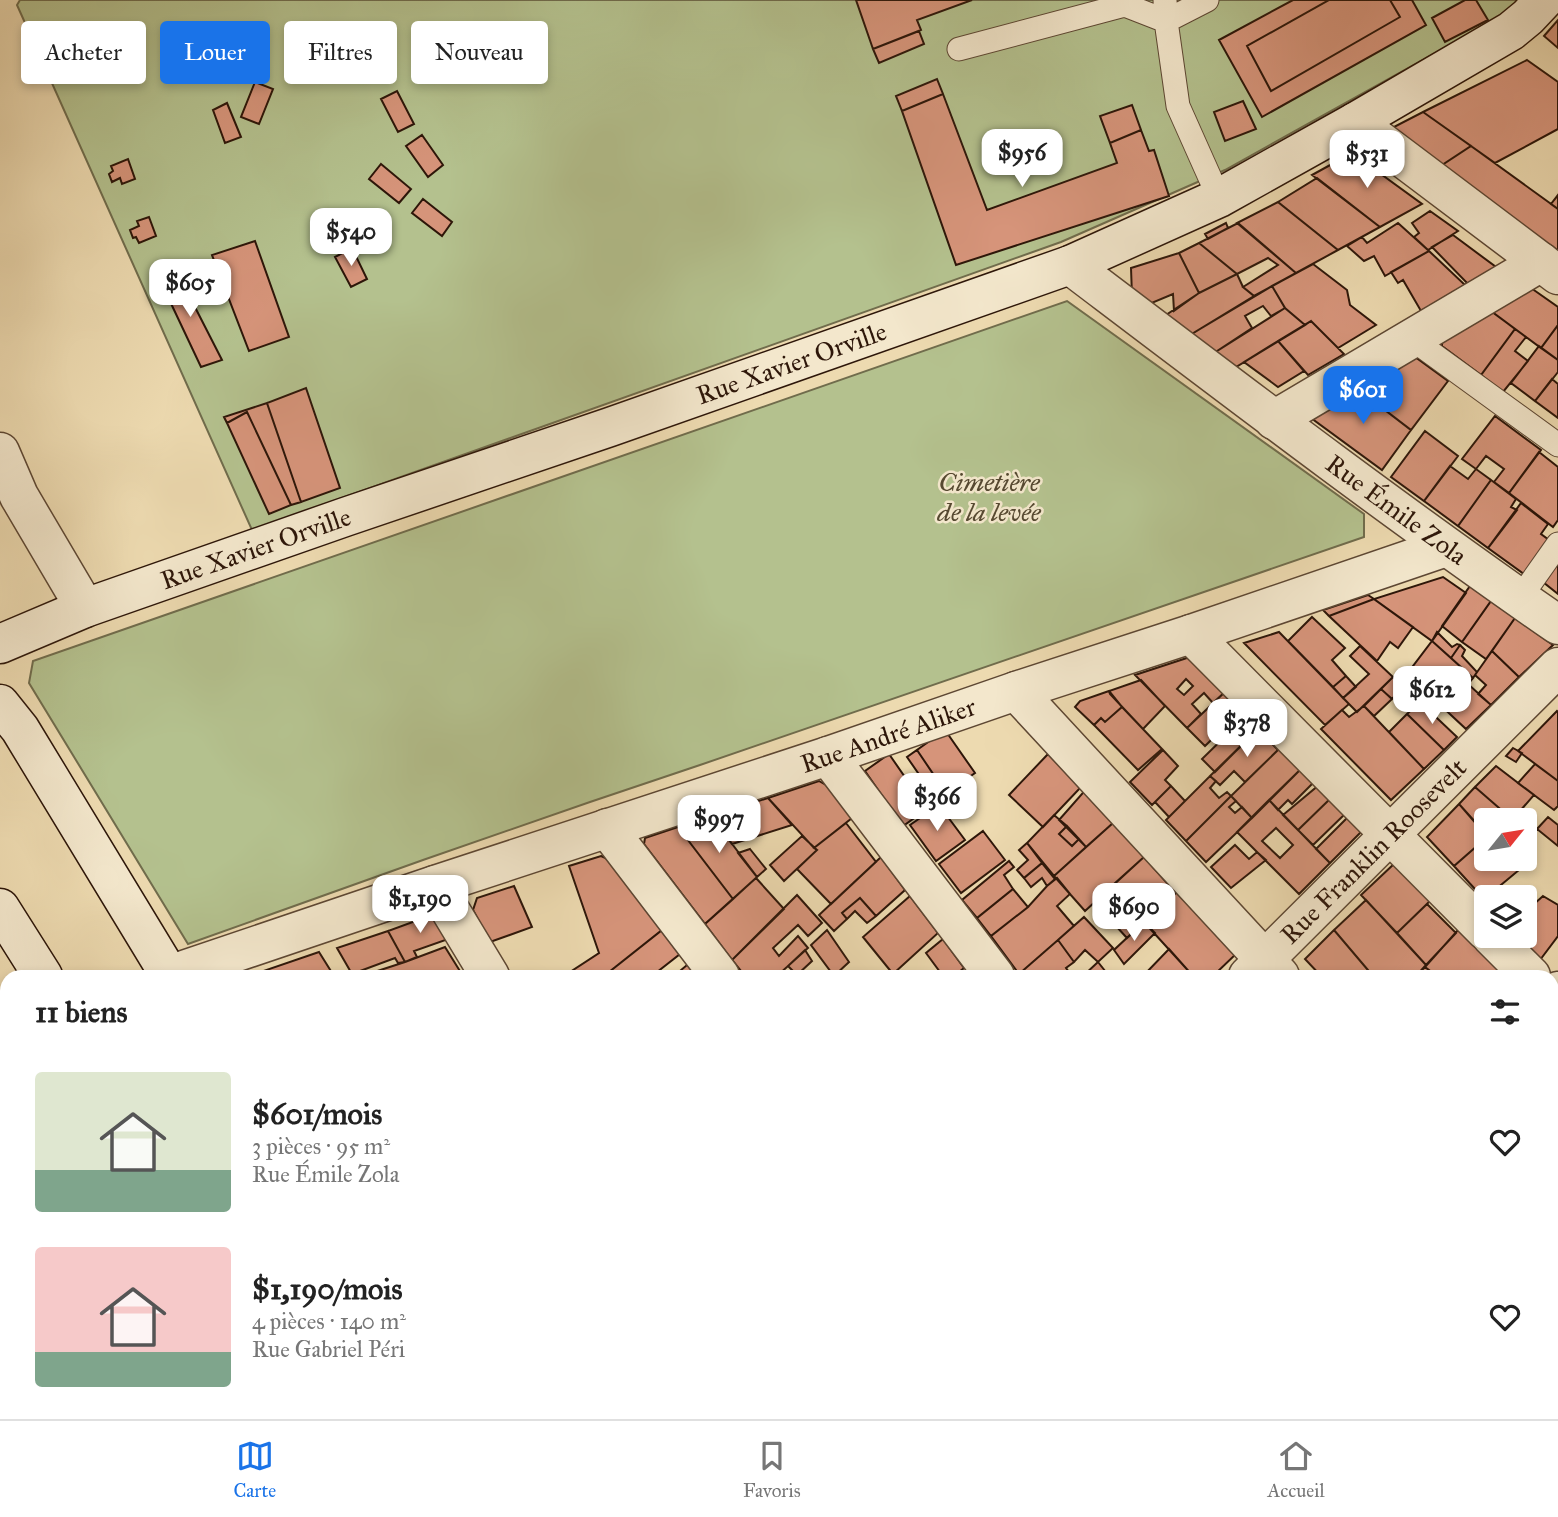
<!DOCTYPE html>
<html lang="fr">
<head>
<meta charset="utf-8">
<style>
	:root { --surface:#fff; --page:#f6f6f6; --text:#222; --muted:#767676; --line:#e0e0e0; --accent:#1a73e8 }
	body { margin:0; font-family:"IM FELL Great Primer",serif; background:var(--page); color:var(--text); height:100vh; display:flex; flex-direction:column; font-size:26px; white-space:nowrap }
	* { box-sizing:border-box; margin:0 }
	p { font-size:23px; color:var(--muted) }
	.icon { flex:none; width:38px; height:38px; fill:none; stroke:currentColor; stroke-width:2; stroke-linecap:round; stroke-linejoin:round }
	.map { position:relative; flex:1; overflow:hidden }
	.side { position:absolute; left:0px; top:970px; width:1559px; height:450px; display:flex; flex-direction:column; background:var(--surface); border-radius:21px 21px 0 0; box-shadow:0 4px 10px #0003 }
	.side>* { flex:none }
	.top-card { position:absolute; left:21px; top:21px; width:700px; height:63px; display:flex; gap:14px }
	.needle { width:46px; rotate:60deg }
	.fabs { position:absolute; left:1474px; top:808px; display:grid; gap:14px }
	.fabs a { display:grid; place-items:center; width:63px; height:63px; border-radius:7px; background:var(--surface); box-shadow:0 4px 10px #0003; font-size:35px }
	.price { position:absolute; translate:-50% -60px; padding:0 16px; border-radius:14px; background:#fff; color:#222; font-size:23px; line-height:46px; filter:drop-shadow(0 2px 4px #0008) }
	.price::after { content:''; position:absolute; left:50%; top:42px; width:21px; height:16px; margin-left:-10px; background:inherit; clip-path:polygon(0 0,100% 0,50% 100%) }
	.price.active { background:var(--accent); color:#fff }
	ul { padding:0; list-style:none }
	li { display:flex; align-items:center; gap:21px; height:175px; padding:0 35px }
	li span { display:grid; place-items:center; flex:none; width:196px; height:140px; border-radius:7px; color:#555 }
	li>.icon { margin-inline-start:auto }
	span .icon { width:84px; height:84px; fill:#fffc; stroke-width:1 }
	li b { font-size:30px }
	h2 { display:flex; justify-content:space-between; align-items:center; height:84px; padding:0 35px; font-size:30px }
	.chip { padding:0 24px; border-radius:7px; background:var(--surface); box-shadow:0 4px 10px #0003; font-size:24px; line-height:63px }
	.chip.active { background:var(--accent); color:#fff }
	.tab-bar { display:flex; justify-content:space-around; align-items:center; height:98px; border-top:2px solid var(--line); background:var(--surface); font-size:19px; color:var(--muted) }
	.tab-bar a { display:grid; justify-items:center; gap:4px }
	.tab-bar .active { color:var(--accent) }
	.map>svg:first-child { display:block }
	.green { fill:#b4c18e; stroke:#706c4c; stroke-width:2 }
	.building { fill:#d6947a; stroke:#2d1609; stroke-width:2; fill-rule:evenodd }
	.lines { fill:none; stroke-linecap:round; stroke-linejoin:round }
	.service-casing { stroke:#5d4733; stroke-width:25 }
	.minor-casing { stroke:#5d4733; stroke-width:41 }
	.tertiary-casing { stroke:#5d4733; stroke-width:41 }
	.secondary-casing { stroke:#2d1609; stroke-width:41 }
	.service { stroke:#f3e7cc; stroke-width:23 }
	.minor { stroke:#f3e7cc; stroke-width:38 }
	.tertiary { stroke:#f3e7cc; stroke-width:38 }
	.secondary { stroke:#f3e7cc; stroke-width:38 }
	.labels { text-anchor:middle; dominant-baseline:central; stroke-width:5; stroke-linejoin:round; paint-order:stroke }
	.street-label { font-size:26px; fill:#2d1609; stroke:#f3e7cc }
	.park-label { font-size:26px; font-style:italic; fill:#564931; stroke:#f3e7cc }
</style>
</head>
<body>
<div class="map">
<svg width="1558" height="1419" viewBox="0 0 1558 1419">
	<rect width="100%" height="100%" fill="#eddab0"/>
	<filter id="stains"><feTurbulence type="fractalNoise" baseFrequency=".00286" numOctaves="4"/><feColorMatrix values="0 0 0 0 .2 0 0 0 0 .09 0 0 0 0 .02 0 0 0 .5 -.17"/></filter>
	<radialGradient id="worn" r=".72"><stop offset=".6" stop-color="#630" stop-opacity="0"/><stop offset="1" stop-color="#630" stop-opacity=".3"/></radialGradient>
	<path class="green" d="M20,0H1520L1507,13L1225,170L1061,242L252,530L17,5Z
		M1067,301L1364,514V537L700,765L590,802L423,860L188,944L29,683L33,661Z"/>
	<path class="building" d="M856,0H972L917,20L921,30L873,49Z
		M1293,0H1329L1247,46L1271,91L1400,17L1390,0H1412L1426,25L1262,117L1219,40Z
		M1329,0H1390L1400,17L1271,91L1247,46Z
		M1465,0H1476L1488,20L1445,42L1432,18Z
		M1558,20V48L1544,36Z
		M919,31L924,44L879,63L873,49Z
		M1527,60L1558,82V129L1495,163L1423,112Z
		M937,79L943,94L902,111L896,96Z
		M255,82L273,89L259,124L241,117Z
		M397,91L414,124L398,132L381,99Z
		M943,94L987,210L1117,163L1110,143L1141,130L1149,151L1154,150L1169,196L956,265L902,111Z
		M1243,101L1256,129L1225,141L1214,112Z
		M227,103L241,137L225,143L213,110Z
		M1132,105L1141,130L1110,143L1100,116Z
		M1423,112L1471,146L1433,171L1390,129Z
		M422,135L443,165L428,177L406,146Z
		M1471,146L1558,209V264L1433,171Z
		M1352,153L1422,204L1380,227L1312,175Z
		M128,159L135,179L122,184L120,178L112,182L109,174L113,171L111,166Z
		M381,164L411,189L399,203L369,179Z
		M1317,178L1380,227L1338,250L1278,202Z
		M1558,195V209L1551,204Z
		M423,199L452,222L442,236L412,213Z
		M1278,202L1338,250L1296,273L1237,223Z
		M1430,211L1458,231L1428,250L1414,237L1419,233L1412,223Z
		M149,217L156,236L139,243L136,237L133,238L130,230L139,226L137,221Z
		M1226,223L1228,228L1208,239L1205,234Z
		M1238,223L1296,273L1254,296L1243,287L1278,265L1268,258L1237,274L1199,243Z
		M1398,223L1429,251L1385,276L1374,256L1364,261L1347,246L1362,237L1367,243Z
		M1453,235L1496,267L1468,284L1432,247Z
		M255,241L289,337L249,351L212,255Z
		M1199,243L1237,274L1199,293L1179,253Z
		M352,248L367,279L351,287L335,257Z
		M1429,251L1465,285L1421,311L1403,280L1398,283L1391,272Z
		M1179,253L1199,293L1174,311L1173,294L1147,305L1132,296L1131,268Z
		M1313,264L1347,290L1350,305L1376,325L1338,348L1311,321L1305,325L1285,308L1272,286Z
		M175,268L222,360L201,367L167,295L159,275Z
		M1237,274L1243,287L1254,296L1190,335L1163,317L1199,293Z
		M1272,286L1285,308L1271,316L1263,306L1245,316L1252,328L1214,353L1190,335Z
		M1531,288L1558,307V325L1541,348L1491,311Z
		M1285,308L1305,325L1236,367L1214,353Z
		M1491,311L1515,329L1481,375L1442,346V342Z
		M1311,321L1344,354L1308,375L1278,341Z
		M1558,325V360L1541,348Z
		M1515,329L1526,337L1515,351L1528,361L1503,392L1481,375Z
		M1278,341L1304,371L1278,387L1244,362Z
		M1539,346L1558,360V372L1535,401L1511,383Z
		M1411,354L1448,381L1411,430L1355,387Z
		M1552,379L1558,384V418L1535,401Z
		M1355,387L1411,430L1382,470L1307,415Z
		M306,388L340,488L301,502L267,403Z
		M267,403L301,502L291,505L247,412L227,423L224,417Z
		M247,412L291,505L269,514L227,423Z
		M1495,416L1541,450L1509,493L1494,482L1504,469L1486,456L1476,469L1462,459Z
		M1425,431L1458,456L1424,501L1391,477Z
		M1539,452L1558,467V520L1553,527L1509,493Z
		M1450,466L1468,479L1476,469L1491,480L1458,526L1424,501Z
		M1491,480L1516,499L1511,507L1517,510L1488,548L1458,526Z
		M1521,503L1548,524L1541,534L1549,540L1524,574L1488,548Z
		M1558,562V594L1543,582Z
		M1443,577L1466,593L1432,641L1374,599Z
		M1470,586L1491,601L1462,642L1442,626Z
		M1368,595L1374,599L1329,616L1323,610Z
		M1374,599L1413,627L1398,648L1390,642L1377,661L1329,616Z
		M1491,601L1515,618L1486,659L1462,642Z
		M1312,617L1345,648L1332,660L1346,676L1333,687L1288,641Z
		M1515,618L1553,645L1519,677L1492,651Z
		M1279,632L1349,704L1325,725L1244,643Z
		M1437,632L1452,647L1457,644L1460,645L1451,658L1432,641Z
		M1432,641L1473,678L1468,684L1491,705L1466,729L1407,674Z
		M1460,645L1465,650L1462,656L1477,672L1473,678L1451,658Z
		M1360,646L1393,677L1357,712L1343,698L1369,674L1350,656Z
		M1492,651L1519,677L1491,705L1478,694L1486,685L1475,675Z
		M1193,656L1227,690L1213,703L1204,693L1192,704L1201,714L1187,728L1135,675ZM1186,679L1193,686L1184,695L1177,689Z
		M1346,676L1356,687L1343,698L1333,687Z
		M1393,677L1403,687L1392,699L1381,689Z
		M1141,680L1165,706L1143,729L1110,694L1109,691Z
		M1381,689L1392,699L1374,716L1364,706Z
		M1227,690L1244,708L1205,746L1187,728Z
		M1109,691L1122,707L1105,722L1101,718L1094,725L1075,707L1080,701Z
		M1420,702L1457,737L1444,750L1407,714Z
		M1364,706L1424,769L1391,800L1321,729L1342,710L1349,717Z
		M1122,707L1162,749L1138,770L1094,725L1101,718L1105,722Z
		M1557,711L1558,712V781L1518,751Z
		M1407,714L1444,750L1424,769L1389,732Z
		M1245,717L1258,729L1215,772L1202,759Z
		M1258,729L1278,750L1245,782L1234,771L1220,785L1210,776Z
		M945,730L975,773L946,793L917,750Z
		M1282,746L1302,768L1252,818L1231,796Z
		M1513,748L1522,753L1516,762L1506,756Z
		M917,750L946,793L936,799L907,757Z
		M1163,750L1178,766L1165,780L1171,786L1152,805L1130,782Z
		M889,754L927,809L903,826L865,771Z
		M1048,754L1081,787L1043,827L1009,795Z
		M1535,764L1558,781V806L1554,810L1518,783Z
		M1496,766L1534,795L1520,811L1532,821L1530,823L1537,829L1531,835L1524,830V821H1514L1475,787Z
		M1302,768L1315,781L1292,804L1288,800L1278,810L1269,800Z
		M1210,776L1216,781L1210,788L1219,798L1227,792L1231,796L1186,841L1166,820Z
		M819,781L826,785L852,818L814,848L768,798Z
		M1319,785L1331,798L1298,830L1283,815Z
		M1171,786L1185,801L1169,817L1155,802Z
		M1088,787L1113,823L1086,847L1059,820Z
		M1475,787L1514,821H1486L1485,834L1459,804Z
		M1231,796L1236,801L1229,807L1235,813L1242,807L1252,818L1206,862L1186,841Z
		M768,798L792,825L732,844L711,816Z
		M1331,798L1346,813L1313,845L1298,830Z
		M1269,800L1330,863L1299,894L1237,832ZM1276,828L1293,845L1280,858L1262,841Z
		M1459,804L1486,834V838L1454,866L1427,837Z
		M939,805L965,840L936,861L910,825Z
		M1054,815L1067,826L1059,834L1072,846L1079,839L1086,847L1054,876L1027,843Z
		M711,816L757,877L733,899L678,827Z
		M1349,816L1363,830L1330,863L1316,849Z
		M1548,817L1558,825V846L1537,829Z
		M846,823L876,862L831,904L797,869L817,850L814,848Z
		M1113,823L1144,857L1085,911L1054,876Z
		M1067,826L1079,839L1072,846L1059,834Z
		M678,827L733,899L705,924L644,844L645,838Z
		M983,831L1005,860L961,893L939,864Z
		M802,836L817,850L784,881L770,865Z
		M1486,838V850L1483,852L1486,855V859H1490L1492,862L1496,859H1509L1519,870L1484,899L1454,866Z
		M1027,843L1042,863L1024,878L1017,870L1028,860L1019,850Z
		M1235,845L1249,859L1257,852L1266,860L1231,888L1211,867Z
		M750,849L766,869L757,877L738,853Z
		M601,856L610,860L662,930L604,976H564L599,953L569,866Z
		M881,857L905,890L876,916L860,898L842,913L847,919L834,931L819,915Z
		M1144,857L1176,893L1127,938L1094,902Z
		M1009,861L1014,867L1004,875L1013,889L977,918L962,900Z
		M1042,863L1055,879L1047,886L1042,878L1031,887L1024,878Z
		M1395,863L1431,900L1397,933L1361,895Z
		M756,878L784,909L732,960L705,924Z
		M1057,878L1070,894L1057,906L1074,926L1019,974L991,936L1028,907L1047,886Z
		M514,886L532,927L490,942L473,910L477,898Z
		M1013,889L1028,907L991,936L977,918Z
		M1180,889L1237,953L1213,976H1193L1144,922Z
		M797,895L822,923L808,936L798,925L773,948L779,956L798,936L808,948L777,976H745L732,960Z
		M910,896L938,933L893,974L863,937Z
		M1543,896L1558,905V936L1540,960L1519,936H1524V913Z
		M860,898L876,916L867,923L855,911L847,919L842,913Z
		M1366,900L1426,965L1416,976H1373L1334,930Z
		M1427,904L1456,933L1426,965L1397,933Z
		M440,912L454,937L414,951L417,957L405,962L388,931Z
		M1084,917L1113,948L1098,962L1085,950L1074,962L1058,940Z
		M1144,922L1155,933L1124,964L1114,950Z
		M662,930L680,954L652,976H604Z
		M827,930L849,962L834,976L811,945Z
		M1334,930L1373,976H1321L1305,959Z
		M1458,930L1505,976H1437L1425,967Z
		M388,931L405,962L398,963L395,958L352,974L337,948Z
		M943,939L964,968L954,976H943L926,953Z
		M1058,940L1074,962L1066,968L1072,976H1021L1019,974Z
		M445,947L463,976H362L405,962Z
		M1169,949L1193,976H1143Z
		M805,950L812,961L797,975L788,966Z
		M319,952L334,976H249Z
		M1098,962L1109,976H1083Z
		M687,965L691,966L698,976H674Z
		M1425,967L1437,976H1416Z
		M0,993L7,1004V1071L0,1075Z
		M1558,1045V1089L1552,1083V1052Z
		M7,1082V1112L4,1113L7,1118L0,1122V1087Z
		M1552,1083L1558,1089V1161L1552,1154Z
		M1558,1211V1252L1552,1245V1219Z
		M7,1294V1390L0,1393V1297Z
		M1557,1307L1558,1308V1380L1552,1375V1313Z
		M1552,1375L1558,1380V1383L1552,1391Z
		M225,1412H262L266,1419H230Z
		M484,1412H507L511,1419H488Z
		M507,1412H611L603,1419H511Z
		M611,1412H631L623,1419H603Z
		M688,1412H739L743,1419H692Z
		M838,1412H876L880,1419H832Z
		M876,1412H889L894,1419H880Z
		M892,1412H911L903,1419H894L890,1414Z
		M911,1412H924L929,1419H903Z
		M924,1412H960L953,1419H929Z
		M971,1412H1009L1002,1419H978Z
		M1089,1412H1125L1131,1419H1083Z
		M1143,1412H1186L1192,1419H1138Z
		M1186,1412H1199L1194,1419H1192Z
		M1283,1412H1303L1308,1419H1278Z
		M1357,1412H1389L1383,1419H1363Z
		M1389,1412H1430L1426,1419H1383Z
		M1447,1412H1462L1457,1419Z
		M1483,1412H1489L1497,1419H1478Z
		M1489,1412H1521L1525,1415L1522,1419H1497Z"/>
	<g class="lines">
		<defs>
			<path id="service" d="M1207,0L1166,21L1178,106L1219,198
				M959,49L1125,5L1166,21L1165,0
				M1412,339L1558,445
				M1520,598L1558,544"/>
			<g id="minor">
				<path d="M1355,122L1558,275"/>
				<path id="s1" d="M1070,265C1231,387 1392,510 1558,625"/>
				<path d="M1274,420L1541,262"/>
				<path d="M0,452L19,496L85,608"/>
				<path d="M1191,634L1486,931"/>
				<path d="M1016,691L1280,976"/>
				<path d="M828,756L995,976"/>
				<path d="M607,828L720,976"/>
				<path d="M435,885L490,976"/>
				<path d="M1491,936L1531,976"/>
				<path id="s2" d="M169,975L435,885L828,756L1016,691L1191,634L1446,547"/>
				<path id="s3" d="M1248,976L1558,667"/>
				<path d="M1552,1276L1558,1283"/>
				<path d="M757,1412L761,1419"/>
				<path d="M1051,1412L1057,1419"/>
				<path d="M1334,1412L1339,1419"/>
				<path d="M21,1419L37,1412"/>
				<path d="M797,1419L804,1412"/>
			</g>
			<path id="tertiary" d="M1552,998L1558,991
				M1240,1419L1245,1412"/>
			<g id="secondary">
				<path id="s4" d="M0,644L85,608L345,517L610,427L1070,265L1219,198L1355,122L1511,31L1528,17L1544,0"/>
				<path d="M0,704L20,729L170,976"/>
				<path d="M0,908L43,976"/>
				<path d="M315,1412L319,1419"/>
				<path d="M445,1412L449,1419"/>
			</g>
		</defs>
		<use href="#service" class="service-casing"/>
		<use href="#minor" class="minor-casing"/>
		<use href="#tertiary" class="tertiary-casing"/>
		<use href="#secondary" class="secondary-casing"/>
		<use href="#service" class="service"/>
		<use href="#minor" class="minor"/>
		<use href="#tertiary" class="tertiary"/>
		<use href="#secondary" class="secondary"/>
	</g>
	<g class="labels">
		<g class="street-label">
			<text stroke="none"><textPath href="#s4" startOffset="840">Rue Xavier Orville</textPath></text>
			<text stroke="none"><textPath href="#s1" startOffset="408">Rue Émile Zola</textPath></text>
			<text stroke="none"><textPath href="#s4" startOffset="273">Rue Xavier Orville</textPath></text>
			<text stroke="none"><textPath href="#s2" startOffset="758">Rue André Aliker</textPath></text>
			<text stroke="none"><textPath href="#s3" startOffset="177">Rue Franklin Roosevelt</textPath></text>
		</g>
		<g class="park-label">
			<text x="989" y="482">Cimetière<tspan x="989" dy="30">de la levée</tspan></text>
		</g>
	</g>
	<rect width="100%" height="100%" filter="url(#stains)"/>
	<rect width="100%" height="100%" fill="url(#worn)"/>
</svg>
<div class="fabs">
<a><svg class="needle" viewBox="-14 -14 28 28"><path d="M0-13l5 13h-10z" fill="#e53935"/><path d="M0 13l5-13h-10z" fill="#767676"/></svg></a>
<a><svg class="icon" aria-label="layers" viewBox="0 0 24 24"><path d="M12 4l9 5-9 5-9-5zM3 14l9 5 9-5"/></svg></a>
</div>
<b class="price" style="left:1022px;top:189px">$956</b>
<b class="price" style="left:1367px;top:190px">$531</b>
<b class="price" style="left:351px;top:268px">$540</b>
<b class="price" style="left:190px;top:319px">$605</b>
<b class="price active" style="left:1363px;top:426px">$601</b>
<b class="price" style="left:1432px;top:726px">$612</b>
<b class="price" style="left:1247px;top:759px">$378</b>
<b class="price" style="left:937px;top:833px">$366</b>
<b class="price" style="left:719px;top:855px">$997</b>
<b class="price" style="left:420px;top:935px">$1,190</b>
<b class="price" style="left:1134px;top:943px">$690</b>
<div class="top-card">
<a class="chip">Acheter</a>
<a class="chip active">Louer</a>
<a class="chip">Filtres</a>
<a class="chip">Nouveau</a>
</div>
<section class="side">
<h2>11 biens<svg class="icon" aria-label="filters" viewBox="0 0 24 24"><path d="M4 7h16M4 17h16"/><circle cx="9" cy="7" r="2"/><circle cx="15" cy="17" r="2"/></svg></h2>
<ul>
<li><span style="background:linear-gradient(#dfe7d0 70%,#7fa58c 0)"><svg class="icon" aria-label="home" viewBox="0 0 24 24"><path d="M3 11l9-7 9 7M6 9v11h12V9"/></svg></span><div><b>$601/mois</b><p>3 pièces · 95 m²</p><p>Rue Émile Zola</p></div><svg class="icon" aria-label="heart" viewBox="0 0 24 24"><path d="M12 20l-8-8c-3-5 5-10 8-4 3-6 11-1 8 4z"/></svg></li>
<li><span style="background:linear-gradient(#f6c9c9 75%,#7fa58c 0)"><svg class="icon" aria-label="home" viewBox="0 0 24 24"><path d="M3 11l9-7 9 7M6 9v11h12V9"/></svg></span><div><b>$1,190/mois</b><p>4 pièces · 140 m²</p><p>Rue Gabriel Péri</p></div><svg class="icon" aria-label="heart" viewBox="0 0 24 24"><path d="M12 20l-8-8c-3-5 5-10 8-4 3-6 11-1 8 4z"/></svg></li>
</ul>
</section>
</div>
<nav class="tab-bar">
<a class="active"><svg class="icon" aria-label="map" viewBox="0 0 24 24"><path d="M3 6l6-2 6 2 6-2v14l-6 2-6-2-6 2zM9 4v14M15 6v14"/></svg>Carte</a>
<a><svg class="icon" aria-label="saved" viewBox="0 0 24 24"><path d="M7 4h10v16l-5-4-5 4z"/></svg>Favoris</a>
<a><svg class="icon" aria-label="home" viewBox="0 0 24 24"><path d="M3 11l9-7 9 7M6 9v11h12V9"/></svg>Accueil</a>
</nav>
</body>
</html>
